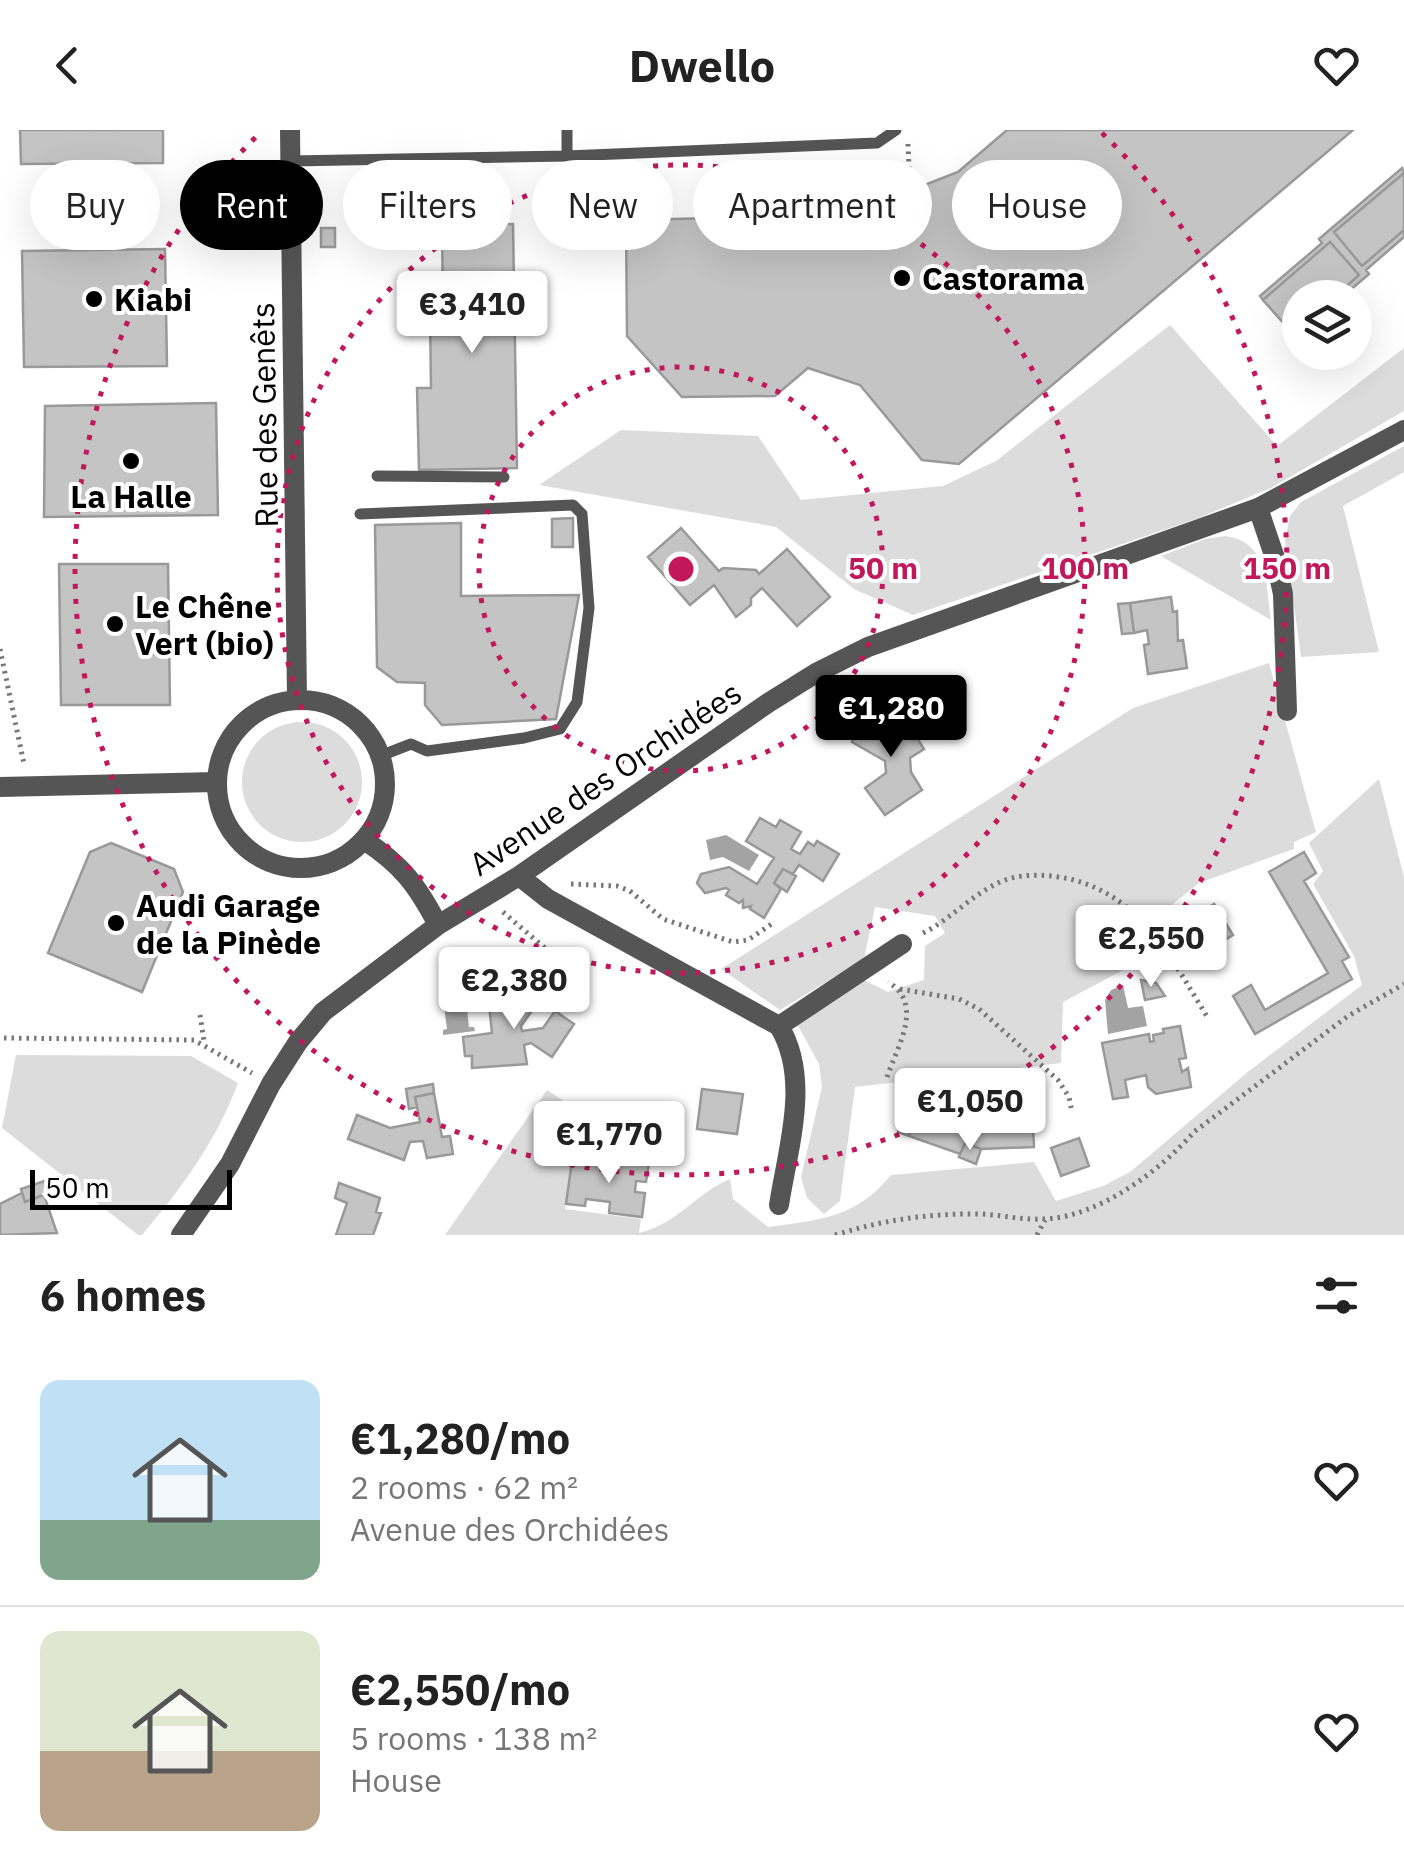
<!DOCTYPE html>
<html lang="en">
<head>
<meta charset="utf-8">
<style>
	:root { --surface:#fff; --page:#f2f2f2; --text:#222; --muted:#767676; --line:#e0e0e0; --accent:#000 }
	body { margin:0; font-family:"IBM Plex Sans",sans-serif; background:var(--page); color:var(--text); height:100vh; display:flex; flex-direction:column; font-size:38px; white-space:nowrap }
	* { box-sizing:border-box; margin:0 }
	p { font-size:32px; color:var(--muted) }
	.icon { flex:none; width:55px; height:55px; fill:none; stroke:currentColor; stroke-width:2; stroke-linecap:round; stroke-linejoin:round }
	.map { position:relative; height:1105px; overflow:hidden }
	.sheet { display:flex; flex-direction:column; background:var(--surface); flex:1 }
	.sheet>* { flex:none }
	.guide { position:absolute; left:30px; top:30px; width:1345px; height:90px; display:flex; gap:20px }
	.tools { position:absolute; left:1282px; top:150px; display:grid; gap:20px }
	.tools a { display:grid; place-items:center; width:90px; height:90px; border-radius:50%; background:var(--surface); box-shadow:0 10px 40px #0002; font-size:50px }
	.scale { position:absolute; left:30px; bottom:25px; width:202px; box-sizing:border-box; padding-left:10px; border:5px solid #000; border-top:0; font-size:28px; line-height:35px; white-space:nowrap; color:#000; -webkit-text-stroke:8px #fff; paint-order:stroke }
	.price { position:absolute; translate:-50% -85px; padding:0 22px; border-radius:10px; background:#fff; color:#222; font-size:32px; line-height:65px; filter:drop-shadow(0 2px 5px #0008) }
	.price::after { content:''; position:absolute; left:50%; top:60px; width:30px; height:22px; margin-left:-15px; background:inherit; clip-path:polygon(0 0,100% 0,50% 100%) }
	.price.active { background:var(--accent); color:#fff }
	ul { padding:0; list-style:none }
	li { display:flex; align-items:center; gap:30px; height:250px; padding:0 40px }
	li+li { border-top:2px solid var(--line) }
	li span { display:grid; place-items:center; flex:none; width:280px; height:200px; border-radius:20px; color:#555 }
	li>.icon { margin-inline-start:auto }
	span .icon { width:120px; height:120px; fill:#fffc; stroke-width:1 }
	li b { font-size:42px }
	h2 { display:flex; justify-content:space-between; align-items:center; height:120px; padding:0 40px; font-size:42px }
	.pill { padding:0 35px; border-radius:45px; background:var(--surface); box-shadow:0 10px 40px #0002; font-size:35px; line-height:90px }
	.pill.active { background:var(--accent); color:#fff }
	header { display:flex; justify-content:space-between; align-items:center; height:130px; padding:0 40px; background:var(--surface); font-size:45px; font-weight:700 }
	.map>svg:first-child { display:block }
	.green { fill:#dcdcdc }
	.water { fill:#a3a3a3 }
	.building { fill:#c4c4c4; stroke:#999; stroke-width:2.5 }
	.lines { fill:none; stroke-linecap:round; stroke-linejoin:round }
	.path { stroke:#777; stroke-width:5; stroke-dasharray:2.5 5; stroke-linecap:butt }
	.lane { stroke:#555; stroke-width:11 }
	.street { stroke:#555; stroke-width:20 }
	.ring { fill:none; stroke:#c2185b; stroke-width:5; stroke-dasharray:5 10 }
	.poi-dot { fill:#000; stroke:#fff; stroke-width:4 }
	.labels { text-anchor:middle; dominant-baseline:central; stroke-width:8; stroke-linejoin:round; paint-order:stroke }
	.poi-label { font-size:32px; font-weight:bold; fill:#000; stroke:#fff; text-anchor:start }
	.street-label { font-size:32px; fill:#000; stroke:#fff }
	.centre { fill:#c2185b; stroke:#fff; stroke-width:5 }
	.ring-label { font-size:30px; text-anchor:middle; font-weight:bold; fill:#c2185b; stroke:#fff; stroke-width:8; stroke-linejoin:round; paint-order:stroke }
</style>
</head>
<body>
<header><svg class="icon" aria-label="back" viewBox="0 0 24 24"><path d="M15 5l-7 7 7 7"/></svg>Dwello<svg class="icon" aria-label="heart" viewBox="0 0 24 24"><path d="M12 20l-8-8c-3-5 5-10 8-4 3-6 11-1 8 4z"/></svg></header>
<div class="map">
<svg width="1404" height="1105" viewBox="0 0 1404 1105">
	<rect width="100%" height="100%" fill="#fff"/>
	<path class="green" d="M1170,195L1277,316L1404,218V281L1271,358L1196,389L913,485L854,459L776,397L539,355L621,300L758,306L801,370L943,356L996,331Z
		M1404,316V342L1343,376L1379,522L1301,527L1285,411L1290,386L1301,372Z
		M1225,406C1269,412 1266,454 1271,490L1161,426L1205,409Z
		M1269,533L1316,702L1294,712V719L1199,753L1174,773L1144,829L1063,872L1061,933L855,957L840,1071L824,1084L807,1068L801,1047L822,957L819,934L797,894L864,850L888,862L924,850L925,816L945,803L935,786L875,777L864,829L780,880L721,839L1133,578Z
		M242 652a60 60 0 1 1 120 0a60 60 0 1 1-120 0Z
		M1379,649L1404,747V1105H445L547,960L600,995L591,1021L571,1029L565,1079L641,1089L639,1103C681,1092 694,1064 730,1049L733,1069L768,1097C820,1090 856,1088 891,1045L1034,1032L1056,1071L1103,1056L1130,1042L1249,941L1362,855L1354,826L1313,754L1323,741L1309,713Z
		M16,925L191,926L238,953C217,1010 181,1059 142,1105H138L2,998Z"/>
	<path class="water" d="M726,705L759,725L749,741L723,727L710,730L706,710Z
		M464,851L469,897H474L475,901L443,905V900L447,899L441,854Z
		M1123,855L1128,878L1143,876L1147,896L1108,904L1105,870L1111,860Z"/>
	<path class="building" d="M20,0H163V33L21,34Z
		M1007,0H1353L959,334L922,330L860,255L808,238L775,266L682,267L627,206L626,90L848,85L958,42Z
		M1402,38L1404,43L1334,102L1362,136L1404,100V107L1366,140L1369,144L1341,168H1334L1359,145L1330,112L1263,170L1260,166L1322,113L1319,109Z
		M1404,43V100L1362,136L1334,102Z
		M513,94L517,338L419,340L417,258H431L430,184L443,183L442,96Z
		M321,98H335V117H321Z
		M1330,112L1359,145L1334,168H1300V197L1293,204L1263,170Z
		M165,119L167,236L24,237L22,121Z
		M216,273L218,385L44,387L45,276Z
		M573,388V417H552V389Z
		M461,393V466L579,465L556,589L442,595L425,575V553L397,552L377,537L375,395Z
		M681,398L719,441L723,438L756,440L759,444L787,419L830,467L797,496L762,458L751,468V475L736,487L714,455L690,475L648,427Z
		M59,434H168L170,575H61Z
		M1171,467L1173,482L1177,481L1178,511L1183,510L1187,538L1148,544L1144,515L1149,514L1147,500L1134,503L1130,473Z
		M1130,473L1134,503L1122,504L1118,474Z
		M865,583L883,591L886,601L905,589L919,595L915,605L924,619L910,628L911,642L922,660L885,685L865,658L886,643L885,631L852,612Z
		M760,688L776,697L780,690L801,702L791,719L800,724L808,712L814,716L817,711L839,724L823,751L799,735L793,744L783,739L774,753L781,759L764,788L750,779L751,776L743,778V770L739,773L726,765L729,760L726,758L705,763L697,753L701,744L729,737L757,754L774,728L746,711Z
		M111,713L174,739L183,762L142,862L48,823L90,722Z
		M1304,722L1316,743L1304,751L1349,827L1342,831L1352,849L1255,904L1233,866L1251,855L1265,880L1328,843L1269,742Z
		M783,739L796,746L787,762L774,753Z
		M1214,774L1233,805L1206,821L1200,810L1207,806L1201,796L1194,801L1188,790Z
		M1141,850L1156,853L1165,866L1145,870Z
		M523,860L539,871L521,896L522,901L543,898L555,881L574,894L552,927L531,913L524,915L527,934L472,938V926H465L463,907L492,903L488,865Z
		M1180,896L1186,928L1179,929L1182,942L1188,938L1191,957L1156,964L1148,957L1146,945L1125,950L1128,967L1113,969L1102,913L1149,904L1150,912L1154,911L1153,905L1164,903L1163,899Z
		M433,954L434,963L415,967L417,977L409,979L406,959Z
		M702,959L743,964L737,1004L697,999Z
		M434,963L442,1007L450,1006L453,1024L427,1028L423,1011L410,1012L404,1030L348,1009L357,985L390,998L420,992L415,967Z
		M907,980L917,984L909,1006L898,1002Z
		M941,982L982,998L1033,996L1034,1017L981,1019L965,1013L960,1024L909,1006L917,984L938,992Z
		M1079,1008L1089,1036L1061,1046L1051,1018Z
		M965,1013L981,1019L976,1034L959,1027Z
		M616,1029L649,1033L646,1052L636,1051L635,1062L645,1063L642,1087L609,1083L610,1072L586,1069L585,1076L566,1074L572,1031L615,1036Z
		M44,1051L48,1063L25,1072L21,1059Z
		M339,1053L380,1068L376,1082L381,1083L373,1105H336L347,1073L335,1068Z
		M22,1063L25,1072L44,1065L57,1103L0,1105V1074Z"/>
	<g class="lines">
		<path class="path" d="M908,14L910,61
			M0,519L24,634
			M571,754L617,756L630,761L663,789L733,812L748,810L773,793
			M503,782L546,819L561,866L571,875
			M923,803C952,789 977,759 1008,749C1028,743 1051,745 1070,749C1143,767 1171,829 1208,888
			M900,859L959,869L979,879L1058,950L1069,967L1072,982
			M200,885L204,911
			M4,908L194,910L252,943
			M887,947C897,917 925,874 888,852
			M835,1105C883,1090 930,1083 981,1084C1001,1085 1022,1090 1043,1089C1097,1088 1160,1041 1194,1002L1348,886L1404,854
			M1037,1105L1045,1090"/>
		<path class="lane" d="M567,0V26
			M291,31L567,26L877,13L896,0
			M377,346L504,347
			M360,384L573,375L582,384L589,478L577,572L560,599L524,608L427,621L411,614L380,626"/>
		<path class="street" d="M290,0L297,570
			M1258,378L1275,428L1283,464L1287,581
			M217 654a84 84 0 1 1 168 0a84 84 0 1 1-168 0Z
			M0,657L216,652
			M364,710C402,735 417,755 438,795
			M519,746L548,769L779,896C811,949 788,1017 779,1075
			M779,896L902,814
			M181,1105L230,1034L271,954L298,912L323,882L438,795L519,746L768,573L816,543L868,517L1258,378L1404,300"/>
	</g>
	<g class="ring">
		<circle cx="681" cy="439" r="202"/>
		<circle cx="681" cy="439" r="404"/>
		<path d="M1102 3A606 606 0 1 1 260 3"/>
	</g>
	<g class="poi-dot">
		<circle cx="902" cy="148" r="10"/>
		<circle cx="94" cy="169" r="10"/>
		<circle cx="131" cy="331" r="10"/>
		<circle cx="115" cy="494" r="10"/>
		<circle cx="116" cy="793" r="10"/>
	</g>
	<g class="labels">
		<g class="poi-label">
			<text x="922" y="148">Castorama</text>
			<text x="114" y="169">Kiabi</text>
			<text x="131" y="366" text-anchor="middle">La Halle</text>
			<text x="135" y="476">Le Chêne<tspan x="135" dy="37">Vert (bio)</tspan></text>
			<text x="136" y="775">Audi Garage<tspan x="136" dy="37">de la Pinède</tspan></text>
		</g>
		<g class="street-label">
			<text transform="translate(264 285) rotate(-91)">Rue des Genêts</text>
			<text transform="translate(605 648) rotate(-34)">Avenue des Orchidées</text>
		</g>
	</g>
	<circle cx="681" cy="439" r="15" class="centre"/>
	<g class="ring-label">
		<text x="883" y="449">50 m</text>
		<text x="1085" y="449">100 m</text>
		<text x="1287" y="449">150 m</text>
	</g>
</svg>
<div class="tools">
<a><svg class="icon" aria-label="layers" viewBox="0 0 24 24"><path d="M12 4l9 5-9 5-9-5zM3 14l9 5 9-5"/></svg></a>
</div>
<div class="scale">50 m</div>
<b class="price" style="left:472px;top:226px">€3,410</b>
<b class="price active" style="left:891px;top:630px">€1,280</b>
<b class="price" style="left:1151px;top:860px">€2,550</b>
<b class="price" style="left:514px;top:902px">€2,380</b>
<b class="price" style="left:970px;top:1023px">€1,050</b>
<b class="price" style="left:609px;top:1056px">€1,770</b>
<div class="guide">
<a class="pill">Buy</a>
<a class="pill active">Rent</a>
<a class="pill">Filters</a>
<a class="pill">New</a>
<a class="pill">Apartment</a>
<a class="pill">House</a>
</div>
</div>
<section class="sheet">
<h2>6 homes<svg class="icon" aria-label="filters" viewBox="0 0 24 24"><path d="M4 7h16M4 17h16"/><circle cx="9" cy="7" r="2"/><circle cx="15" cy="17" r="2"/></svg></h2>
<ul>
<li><span style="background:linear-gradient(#bfe0f5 70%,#7fa58c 0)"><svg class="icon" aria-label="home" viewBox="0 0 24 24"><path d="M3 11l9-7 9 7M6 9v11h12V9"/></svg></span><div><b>€1,280/mo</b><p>2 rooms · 62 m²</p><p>Avenue des Orchidées</p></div><svg class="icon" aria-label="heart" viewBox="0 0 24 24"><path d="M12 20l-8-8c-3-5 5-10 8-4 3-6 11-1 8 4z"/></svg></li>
<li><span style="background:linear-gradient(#dfe7d0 60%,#b9a48a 0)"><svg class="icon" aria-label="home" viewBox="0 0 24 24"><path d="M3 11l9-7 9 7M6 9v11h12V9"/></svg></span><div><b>€2,550/mo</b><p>5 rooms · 138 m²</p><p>House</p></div><svg class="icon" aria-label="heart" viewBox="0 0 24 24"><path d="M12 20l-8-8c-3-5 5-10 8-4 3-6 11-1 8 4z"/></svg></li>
</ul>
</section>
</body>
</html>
